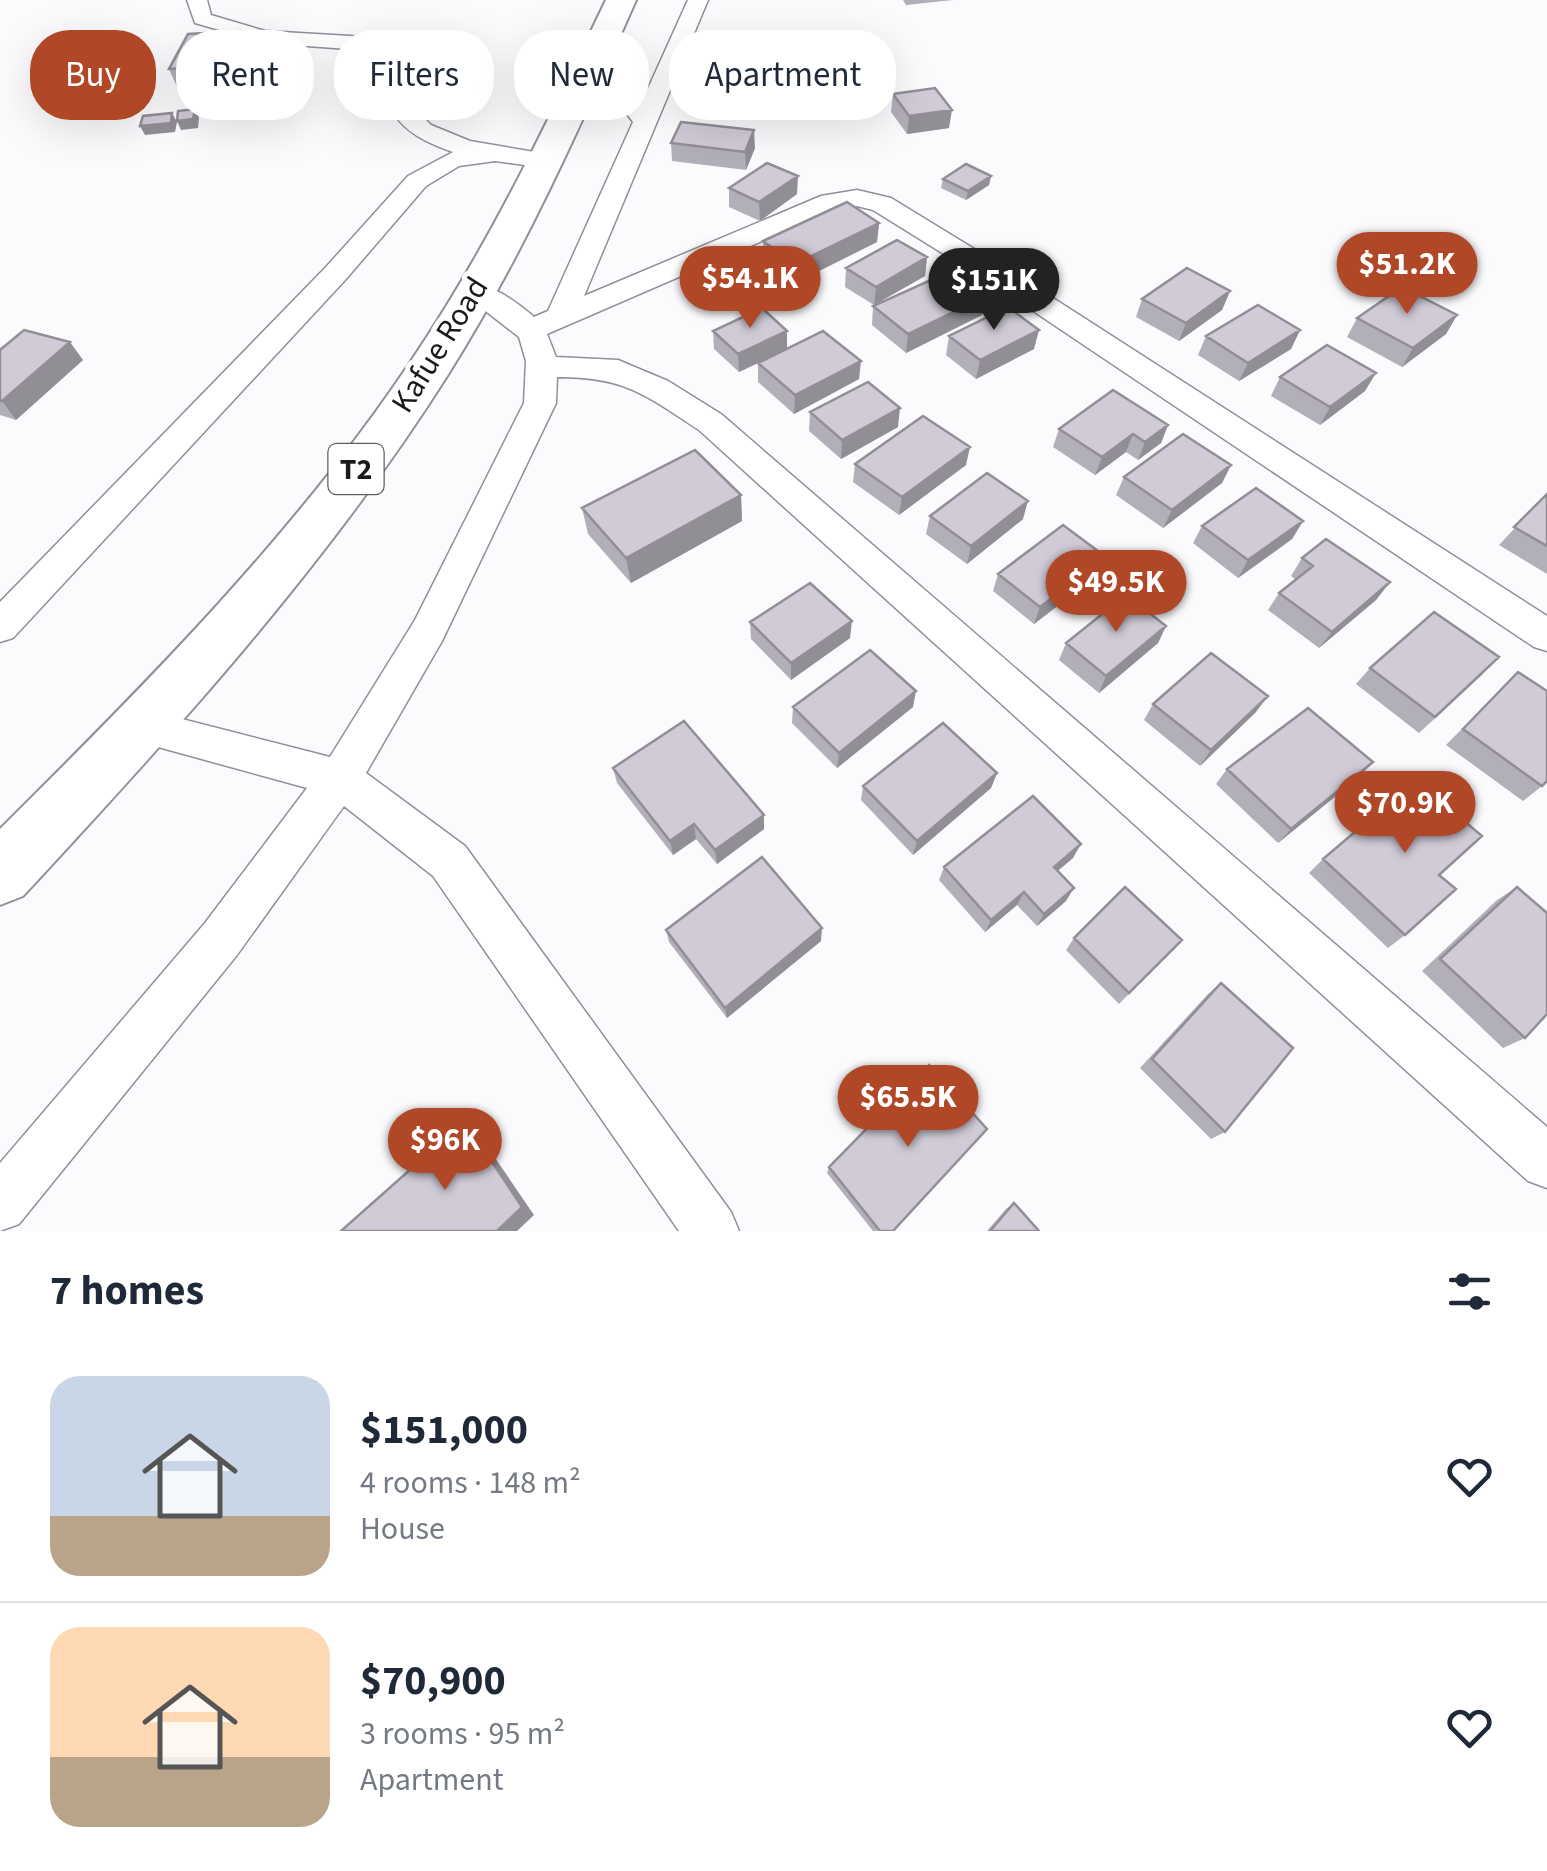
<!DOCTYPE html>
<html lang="en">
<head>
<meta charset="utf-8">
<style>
	:root { --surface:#fff; --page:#f6f6f7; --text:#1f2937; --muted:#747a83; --line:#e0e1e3; --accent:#b04827 }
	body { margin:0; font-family:"Source Sans 3",sans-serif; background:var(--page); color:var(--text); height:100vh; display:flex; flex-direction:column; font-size:38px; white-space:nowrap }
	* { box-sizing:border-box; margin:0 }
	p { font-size:32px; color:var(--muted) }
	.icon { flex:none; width:55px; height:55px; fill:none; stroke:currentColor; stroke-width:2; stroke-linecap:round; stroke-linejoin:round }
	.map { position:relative; height:1231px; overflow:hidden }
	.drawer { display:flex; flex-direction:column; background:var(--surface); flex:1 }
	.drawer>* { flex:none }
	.hud { position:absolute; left:30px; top:30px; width:1000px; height:90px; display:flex; gap:20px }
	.price { position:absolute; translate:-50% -85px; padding:0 22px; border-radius:35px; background:var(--accent); color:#fff; font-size:32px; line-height:65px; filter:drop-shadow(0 2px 5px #0008) }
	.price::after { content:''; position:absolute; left:50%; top:60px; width:30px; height:22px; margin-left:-15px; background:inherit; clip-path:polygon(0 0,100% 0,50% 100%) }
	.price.on { background:#222; color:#fff }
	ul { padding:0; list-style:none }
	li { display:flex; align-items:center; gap:30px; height:250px; padding:0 50px }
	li+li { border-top:2px solid var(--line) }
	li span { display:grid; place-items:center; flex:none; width:280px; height:200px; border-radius:30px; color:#555 }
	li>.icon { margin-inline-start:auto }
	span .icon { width:120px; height:120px; fill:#fffc; stroke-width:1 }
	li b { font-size:42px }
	h2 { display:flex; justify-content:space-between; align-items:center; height:120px; padding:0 50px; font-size:42px }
	.pill { padding:0 35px; border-radius:40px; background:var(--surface); box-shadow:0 10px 40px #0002; font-size:35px; line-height:90px }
	.pill.on { background:var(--accent); color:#fff }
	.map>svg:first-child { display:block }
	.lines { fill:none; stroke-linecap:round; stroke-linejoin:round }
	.street-casing { stroke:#908f9a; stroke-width:3 }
	.highway-casing { stroke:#908f9a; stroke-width:4 }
	.street { fill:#fff; fill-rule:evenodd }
	.highway { fill:#fff; fill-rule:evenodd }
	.wall { fill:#b3afb9 }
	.shaded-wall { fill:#928e96 }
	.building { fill:#d0cbd7; stroke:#928e96; stroke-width:2.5 }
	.labels { text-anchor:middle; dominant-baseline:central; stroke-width:10; stroke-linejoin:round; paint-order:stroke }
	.shield { fill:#fff; stroke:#5f5f62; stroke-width:2.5 }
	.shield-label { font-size:30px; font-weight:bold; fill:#1a1a1e }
	.street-label { font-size:32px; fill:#1a1a1e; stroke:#fff }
</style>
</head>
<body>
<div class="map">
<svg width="1547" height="1231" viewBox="0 0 1547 1231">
	<rect width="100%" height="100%" fill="#fbfbfe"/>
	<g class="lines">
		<defs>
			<path id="street" d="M187,0H207L211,15L265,31L384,38L397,48L409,103L431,125L470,141L546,154L558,161L546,168L495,161L459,166L426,186L346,279L13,638L0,642V602L326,267L408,176L453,152C393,131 385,110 376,51L265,43L195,23Z
				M688,0H708L584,296L821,196L857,190L891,198L1025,280L1547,616V651L1534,647L1005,292L873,210L857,206L836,209L547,334L556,357L618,360L668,381L721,414L1547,1127V1188L1528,1181L699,430C644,394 625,377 557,377L556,403L442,641L366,773L465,846L731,1212L739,1231H679L433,876L344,806L237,955L19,1224L0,1231V1163L205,923L307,788L129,739L123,727L129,715L143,709L330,757L415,620L524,403L526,361L519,337L461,292L465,286C489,280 516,302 534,317L548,311L633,122L584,56L587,51H603L642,102Z"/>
			<path id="highway" d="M606,0H636C580,127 523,255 449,373C329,563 176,731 23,896L0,905V829C148,682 300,529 415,355C490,243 548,121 606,0Z"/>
		</defs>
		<use href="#street" class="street-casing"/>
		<use href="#highway" class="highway-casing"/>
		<use href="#street" class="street"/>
		<use href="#highway" class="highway"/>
	</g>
	<path class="wall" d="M903,0H953L906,5Z
		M246,48L230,84L177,87L169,69Z
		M832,77L875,94L838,98L831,86Z
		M893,94L949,128L907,134L891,112Z
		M671,143L755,148L746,170L672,161Z
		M991,176L989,185L966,200L941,188L943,179Z
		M729,188L797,194L760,221L729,207Z
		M879,223L877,242L795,283L763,260V241Z
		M927,257L925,276L874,305L845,287L846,268Z
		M1230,291L1222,310L1179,341L1136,317L1142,299Z
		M986,296L982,315L906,353L872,325L873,306Z
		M1457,315L1446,334L1402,367L1347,337L1357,318Z
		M1300,330L1291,349L1239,381L1198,355L1206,336Z
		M713,331L787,349L859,379L794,414L758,382V363L775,355L739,372L714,349Z
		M949,336L1034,349L976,379L946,355Z
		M0,350L83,360L16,420L0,415Z
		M1280,377L1365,391L1320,425L1271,396Z
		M810,412L898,427L841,459L809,431Z
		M1168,425L1161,443L1138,460L1126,452L1095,475L1053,447L1059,429Z
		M855,464L966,465L899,515L853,482Z
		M1231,465L1222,483L1163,528L1116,495L1124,477Z
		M1547,494V574L1499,545Z
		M741,495L742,521L631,583L588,534L582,508Z
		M930,516L1023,519L967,564L926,534Z
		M1303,521L1292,539L1238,578L1193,543L1202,526Z
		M1106,557L1099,574L1034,624L993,591L998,574Z
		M1302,558L1390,582L1376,600L1319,648L1268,610L1279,593L1296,580L1291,576Z
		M750,622L850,638L791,680L751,639Z
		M1166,626L1158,643L1099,693L1059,660L1066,643Z
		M1370,668L1483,674L1419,733L1356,684Z
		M1518,672L1542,786L1523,801L1446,745Z
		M1153,704L1256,712L1200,766L1144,720Z
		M793,707H913L837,768L792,723Z
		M1373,762L1358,778L1278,843L1216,784L1227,769Z
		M613,768L764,815V829L717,864L696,839L673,855L617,783Z
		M997,773L991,788L913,855L861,800L863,786Z
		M1073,858L1058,871L1066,901L1037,926L1017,905L985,932L939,880L944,867Z
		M1323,859L1439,875L1405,935L1388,948L1309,873Z
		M1517,887L1525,1038L1503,1048L1422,971L1497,900Z
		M666,930L821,941L727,1018L669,942Z
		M1074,938L1182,940L1119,1004L1066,950Z
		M1221,983L1225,1132L1211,1139L1140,1068L1208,994Z
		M829,1167L893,1231H873L827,1173Z
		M1014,1203L1039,1231H987L1006,1209Z"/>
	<path class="shaded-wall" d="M239,31L246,48L230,84L223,66Z
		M876,85L875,94L838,98V89Z
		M195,109L199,118L198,128L181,130L177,121Z
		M952,110L949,128L907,134L909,116Z
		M172,113L177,122L175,132L145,135L140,126Z
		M754,130L755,148L746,170L745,152Z
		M798,176L797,194L760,221L759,202Z
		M991,176L989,185L966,200L968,191Z
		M879,223L877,242L795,283V264Z
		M927,257L925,276L874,305L876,287Z
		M1230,291L1222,310L1179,341L1186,323Z
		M986,296L982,315L906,353L908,334Z
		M1457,315L1446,334L1402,367L1413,348Z
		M1039,330L1034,349L976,379L980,360Z
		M1300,330L1291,349L1239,381L1248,363Z
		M787,331V349L739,372L738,354Z
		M70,342L83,360L16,420L2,401Z
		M861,361L859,379L794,414L795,395Z
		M1376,373L1365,391L1320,425L1330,407Z
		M900,408L898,427L841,459L842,440Z
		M1168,425L1161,443L1138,460L1145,442Z
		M1133,434L1126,452L1095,475L1102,457Z
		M970,447L966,465L899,515L902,497Z
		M1231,465L1222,483L1163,528L1172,510Z
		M741,495L742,521L631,583L626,558Z
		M1028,501L1023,519L967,564L971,546Z
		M1303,521L1292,539L1238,578L1248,560Z
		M1106,557L1099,574L1034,624L1040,607Z
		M1390,582L1376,600L1319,648L1332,632Z
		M852,621L850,638L791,680V663Z
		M1166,626L1158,643L1099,693L1106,676Z
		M916,691L913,707L837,768L839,753Z
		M1268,696L1256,712L1200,766L1211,750Z
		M1373,762L1358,778L1278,843L1291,829Z
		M997,773L991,788L913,855L917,841Z
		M764,815V829L717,864L715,850Z
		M694,824L696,839L673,855L670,841Z
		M1081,844L1073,858L1046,880L1054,867Z
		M1074,888L1066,901L1037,926L1044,914Z
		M1024,892L1017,905L985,932L991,920Z
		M822,928L821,941L727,1018L725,1008Z
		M465,1121L478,1133L534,1215L517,1231H497Z"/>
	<path class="building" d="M239,31L223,66L169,69L188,34Z
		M869,73L876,85L838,89L832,77Z
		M935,88L952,110L909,116L893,94Z
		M195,109L193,119L177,121L178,111Z
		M172,113L171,123L140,126L143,116Z
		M681,122L754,130L745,152L671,143Z
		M767,163L798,176L759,202L729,188Z
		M966,164L991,176L968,191L943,179Z
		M847,202L879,223L795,264L763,241Z
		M897,240L927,257L876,287L846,268Z
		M1187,268L1230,291L1186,323L1142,299Z
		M951,271L986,296L908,334L873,306Z
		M1402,287L1457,315L1413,348L1357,318Z
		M1258,305L1300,330L1248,363L1206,336Z
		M1008,307L1039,330L980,360L949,336Z
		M762,308L787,331L738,354L713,331Z
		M24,330L70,342L2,401H0V350Z
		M823,331L861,361L795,395L758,363Z
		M1327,345L1376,373L1330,407L1280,377Z
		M868,382L900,408L842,440L810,412Z
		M1113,390L1168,425L1145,442L1133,434L1102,457L1059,429Z
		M923,416L970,447L902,497L855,464Z
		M1183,434L1231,465L1172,510L1124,477Z
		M695,450L741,495L626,558L582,508Z
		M987,473L1028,501L971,546L930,516Z
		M1256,488L1303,521L1248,560L1202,526Z
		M1547,494V546L1514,527Z
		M1063,525L1106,557L1040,607L998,574Z
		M1326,539L1390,582L1332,632L1279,593L1313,566L1302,558Z
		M810,583L852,621L791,663L750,622Z
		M1126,595L1166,626L1106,676L1066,643Z
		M1434,612L1499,657L1435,717L1370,668Z
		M870,650L916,691L839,753L793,707Z
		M1211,653L1268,696L1211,750L1153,704Z
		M1518,672L1547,691V781L1542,786L1463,729Z
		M1308,708L1373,762L1291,829L1227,769Z
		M684,721L764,815L715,850L694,824L670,841L613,768Z
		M943,723L997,773L917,841L863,786Z
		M1416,780L1482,836L1439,875L1456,889L1405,935L1323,859Z
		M1033,796L1081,844L1054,867L1074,888L1044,914L1024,892L991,920L944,867Z
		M762,857L822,928L725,1008L666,930Z
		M1125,887L1182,940L1129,993L1074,938Z
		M1517,887L1547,913V1014L1525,1038L1440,959Z
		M1221,983L1293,1048L1225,1132L1152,1059Z
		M929,1065L987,1129L893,1231H880L829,1167Z
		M465,1121L522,1207L497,1231H341Z
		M1014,1203L1039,1231H990Z"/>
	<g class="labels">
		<rect class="shield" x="328.5" y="444" width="55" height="50" rx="8"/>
		<g class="shield-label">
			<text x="356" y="469">T2</text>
		</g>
		<g class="street-label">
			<text transform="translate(440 345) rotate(-58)">Kafue Road</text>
		</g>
	</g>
</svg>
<b class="price" style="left:1407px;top:317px">$51.2K</b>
<b class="price" style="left:750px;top:331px">$54.1K</b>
<b class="price on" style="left:994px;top:333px">$151K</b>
<b class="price" style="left:1116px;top:635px">$49.5K</b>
<b class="price" style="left:1405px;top:856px">$70.9K</b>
<b class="price" style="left:908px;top:1150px">$65.5K</b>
<b class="price" style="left:445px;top:1193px">$96K</b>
<div class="hud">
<a class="pill on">Buy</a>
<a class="pill">Rent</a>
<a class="pill">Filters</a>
<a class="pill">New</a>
<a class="pill">Apartment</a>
</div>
</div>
<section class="drawer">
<h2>7 homes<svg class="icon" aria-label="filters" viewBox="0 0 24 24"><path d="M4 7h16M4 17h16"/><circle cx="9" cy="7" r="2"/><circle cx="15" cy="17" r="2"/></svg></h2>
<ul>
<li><span style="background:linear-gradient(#c9d6e8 70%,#b9a48a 0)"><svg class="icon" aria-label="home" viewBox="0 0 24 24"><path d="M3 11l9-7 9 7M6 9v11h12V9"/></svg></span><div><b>$151,000</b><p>4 rooms · 148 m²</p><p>House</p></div><svg class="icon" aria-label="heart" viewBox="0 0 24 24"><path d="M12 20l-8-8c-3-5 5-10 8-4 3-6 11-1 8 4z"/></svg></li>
<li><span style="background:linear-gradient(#ffd9b3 65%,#b9a48a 0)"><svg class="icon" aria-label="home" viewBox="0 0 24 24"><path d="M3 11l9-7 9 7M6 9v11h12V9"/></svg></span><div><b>$70,900</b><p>3 rooms · 95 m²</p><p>Apartment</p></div><svg class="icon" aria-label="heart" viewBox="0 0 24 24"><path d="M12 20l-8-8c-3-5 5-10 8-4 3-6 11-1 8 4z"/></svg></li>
</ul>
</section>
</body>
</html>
